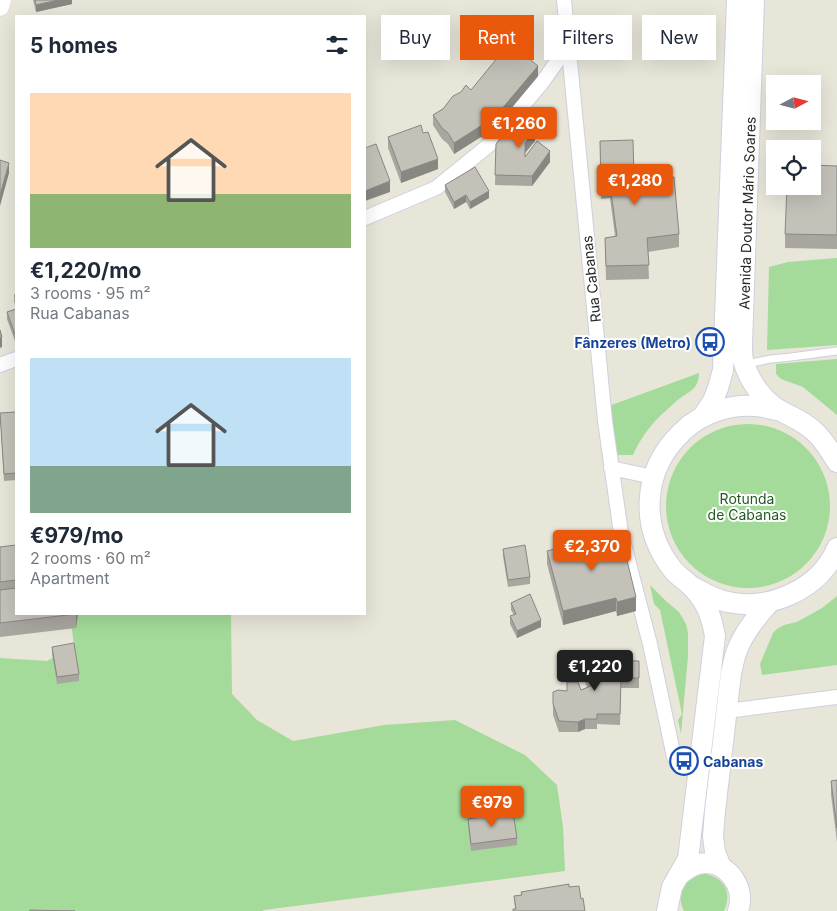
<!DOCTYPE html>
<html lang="en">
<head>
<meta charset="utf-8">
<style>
	:root { --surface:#fff; --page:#f2f2f3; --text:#1f2937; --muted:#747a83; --accent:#ea580c }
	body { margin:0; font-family:Inter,sans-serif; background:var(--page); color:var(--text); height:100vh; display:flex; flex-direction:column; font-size:19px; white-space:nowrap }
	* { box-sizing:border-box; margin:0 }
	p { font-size:16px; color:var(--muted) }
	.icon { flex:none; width:28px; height:28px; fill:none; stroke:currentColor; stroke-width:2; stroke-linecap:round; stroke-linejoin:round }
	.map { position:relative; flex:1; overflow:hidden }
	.drawer { position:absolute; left:15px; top:15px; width:351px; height:600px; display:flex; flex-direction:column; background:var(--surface); border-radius:0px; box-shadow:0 5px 20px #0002 }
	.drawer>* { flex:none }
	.guide { position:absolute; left:381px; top:15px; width:380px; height:45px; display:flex; gap:10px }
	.needle { width:32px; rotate:83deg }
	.controls { position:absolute; left:766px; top:75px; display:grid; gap:10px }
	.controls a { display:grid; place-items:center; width:55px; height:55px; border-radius:0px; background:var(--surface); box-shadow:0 5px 20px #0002; font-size:25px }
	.price { position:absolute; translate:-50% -42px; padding:0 11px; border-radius:5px; background:var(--accent); color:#fff; font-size:16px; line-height:32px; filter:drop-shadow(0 1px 2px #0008) }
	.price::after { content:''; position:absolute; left:50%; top:30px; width:15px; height:11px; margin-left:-8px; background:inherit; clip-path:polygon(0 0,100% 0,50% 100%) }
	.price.on { background:#222; color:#fff }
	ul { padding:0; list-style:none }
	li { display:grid; align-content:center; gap:10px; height:265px; padding:0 15px }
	li span { display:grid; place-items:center; height:155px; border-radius:0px; color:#555 }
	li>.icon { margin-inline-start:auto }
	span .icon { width:90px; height:90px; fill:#fffc; stroke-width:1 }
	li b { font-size:21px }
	h2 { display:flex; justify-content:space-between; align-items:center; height:60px; padding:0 15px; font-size:21px }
	.tag { padding:0 18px; border-radius:0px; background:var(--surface); box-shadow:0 5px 20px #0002; font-size:18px; line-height:45px }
	.tag.on { background:var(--accent); color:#fff }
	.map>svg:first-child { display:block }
	.green { fill:#a4db9a }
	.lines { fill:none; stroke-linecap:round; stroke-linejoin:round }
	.service-casing { stroke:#cfcfdf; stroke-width:9 }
	.minor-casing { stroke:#cfcfdf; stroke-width:16 }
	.tertiary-casing { stroke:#cfcfdf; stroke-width:19 }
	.secondary-casing { stroke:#cfcfdf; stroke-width:22 }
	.service { stroke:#fff; stroke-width:7 }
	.minor { stroke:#fff; stroke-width:14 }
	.tertiary { stroke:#fff; stroke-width:18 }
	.secondary { stroke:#fff; stroke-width:20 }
	.wall { fill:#a9a69f }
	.shaded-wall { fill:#898782 }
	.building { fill:#c4c1b9; stroke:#898782 }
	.labels { text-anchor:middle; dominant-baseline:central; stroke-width:4; stroke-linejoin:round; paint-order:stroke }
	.street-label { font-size:14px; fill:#272727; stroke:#fff }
	.transit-label { font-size:14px; font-weight:bold; fill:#164399; stroke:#fff; text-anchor:end }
	.park-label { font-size:14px; fill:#205c1f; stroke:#fff }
</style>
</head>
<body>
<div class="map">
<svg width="837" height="911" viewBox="0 0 837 911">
	<rect width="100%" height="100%" fill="#e8e5d9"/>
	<path class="green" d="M837,258V345L767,350L769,267L788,262Z
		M837,359V415L803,387L781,379L776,374V364Z
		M699,373C698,390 691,390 679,399C672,405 663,413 656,420C647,430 638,443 633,455H618L609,406Z
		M666 506a82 82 0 1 1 164 0a82 82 0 1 1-164 0Z
		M650,585L667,602L679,612L686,624L688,633V656L681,734L678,720L682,714L660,610L654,604Z
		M837,596V665L762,675L760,664L773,633L777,629L784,625L797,622L822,608Z
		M70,614H231L232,694L257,720L293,741L384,725L455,720L525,755L557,785L563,827L565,871L264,910L263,911H0V658L47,661L74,646Z
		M706,874C726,879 732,893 724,911H684C674,891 686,875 706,874Z"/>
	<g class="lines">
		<defs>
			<path id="service" d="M746,364L771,359L791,357L837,351"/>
			<path id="minor" d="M564,0L605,421L621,533L650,644L674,757
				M365,218L436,188L489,145L541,84L568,46
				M0,365L16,359
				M611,468L653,477
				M727,711L837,697"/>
			<path id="tertiary" d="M0,7L2,0"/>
			<path id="secondary" d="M754,0L742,344C742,349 742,355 743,360C749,381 763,401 781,411C794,418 807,423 817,434C825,442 831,452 837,462
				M703,416L713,401L718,388L723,370L737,0
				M693,587C704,593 715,600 728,602C770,611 820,589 837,548
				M721,867L715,852L713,836L715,811L731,673C733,666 734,659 736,653C743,633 756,617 770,602
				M678,876C684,871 690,866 698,864C725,858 747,886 738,911
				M667,911L672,887L688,859L715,636C711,614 706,601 690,585C685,580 678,576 673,570C639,527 642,470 682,432C702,412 734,402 763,407C769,408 775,410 781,411"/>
		</defs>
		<use href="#service" class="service-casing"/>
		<use href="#minor" class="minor-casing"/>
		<use href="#tertiary" class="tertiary-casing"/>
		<use href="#secondary" class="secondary-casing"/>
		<use href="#service" class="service"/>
		<use href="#minor" class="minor"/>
		<use href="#tertiary" class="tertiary"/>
		<use href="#secondary" class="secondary"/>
	</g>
	<path class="wall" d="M33,0H72V4L36,12Z
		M513,59L538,76L495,128L454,154L448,144L442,139L433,125V115L471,90Z
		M423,133L438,169L401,183L388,148V137Z
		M535,141L525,153V157L550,162L532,186L495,185L496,144Z
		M600,141L634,179L679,234V247L648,252L649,279L606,280L605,238L615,236L610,198L601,199Z
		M837,166V249L785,248V234Z
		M445,185L489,198L470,209L466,202L454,209L445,192Z
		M14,294H16V306L14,302Z
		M16,309V344L7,319V312Z
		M16,412V480L4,481L0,413Z
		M16,545V614H78L76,628L0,637V547Z
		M503,549L530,577V584L508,587L503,556Z
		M547,551L636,611L617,616L616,611L563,625L547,564Z
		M511,603L541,627L517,638L510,624V616L514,615L511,610Z
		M52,647L79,674V681L57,684L52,654Z
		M639,661V688H621L620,725L597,724V729H585L578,732H559L553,715V692L581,690L587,687L584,680V669Z
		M837,780V842L831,795V781Z
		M468,819L517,838V845L471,851L468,826Z
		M569,884L515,909L514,896L521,895V892Z"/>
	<path class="shaded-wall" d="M59,0H72V4L36,12V5Z
		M538,66V76L495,128L454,154V143Z
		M535,120V141L525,153V143Z
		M550,151V162L532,186V176Z
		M438,159V169L401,183V172Z
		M9,163V173L0,206V195Z
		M390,181V192L365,201V191Z
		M489,191V198L470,209V202Z
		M466,195V202L454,209V202Z
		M2,337V347L0,348V338Z
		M636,597V611L617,616V602Z
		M616,598V611L563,625V611Z
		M76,614H78L76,628Z
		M541,620V627L517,638V631Z
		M585,719V729L578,732V722Z"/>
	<path class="building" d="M35,0H59L36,5Z
		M503,51L513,59L522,53L538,66L495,117L454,143L448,133L442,128L433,115L443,109L453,96L461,92L466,85L471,90Z
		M521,109L535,120V130L525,143V157L537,141L550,151L532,176L495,175L496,144Z
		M421,125L423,133L428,132L438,159L401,172L388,137Z
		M633,140L634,179L674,177L679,234L647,238L649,265L606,266L605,238L617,236L610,185L601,186L600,141Z
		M376,144L390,181L365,191V148Z
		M0,160L9,163L0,195Z
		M812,165L837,166V235L785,234L787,186H812Z
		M475,167L489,191L470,202L466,195L454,202L445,185Z
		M16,309V337L7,312Z
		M0,330L2,337L0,338Z
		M16,412V473L4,474L0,413Z
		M620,532L636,597L617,602L616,598L563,611L547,551Z
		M16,545V580L0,582V547Z
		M525,545L530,577L508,580L503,549Z
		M16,588V614H76L0,623V590Z
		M530,594L541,620L517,631L510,616L516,614L511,603Z
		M74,643L79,674L57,677L52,647Z
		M607,660L639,661V678H621L620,714H597V719H585L578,722L559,721L553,704V692L558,690L567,691V682H578L581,690L591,686L584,669Z
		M837,780V828L831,781Z
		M513,812L517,838L471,844L468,819Z
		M569,884V887L579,886L581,899L583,898L585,911H513V909H516L514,896L522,895L521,892Z
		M30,910L75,911H30Z"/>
	<defs>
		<symbol id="bus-ring" viewBox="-11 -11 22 22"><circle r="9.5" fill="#fff" stroke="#1a4fb4" stroke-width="1.5"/><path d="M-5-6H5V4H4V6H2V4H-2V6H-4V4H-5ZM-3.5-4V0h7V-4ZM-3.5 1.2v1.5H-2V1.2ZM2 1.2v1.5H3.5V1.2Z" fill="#1a4fb4"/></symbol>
	</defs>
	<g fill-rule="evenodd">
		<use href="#bus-ring" x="694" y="326" width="32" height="32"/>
		<use href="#bus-ring" x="668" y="745" width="32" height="32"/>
	</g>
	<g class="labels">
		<g class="street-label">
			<text transform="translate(747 213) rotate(-88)">Avenida Doutor Mário Soares</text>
			<text transform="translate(591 279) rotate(-96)">Rua Cabanas</text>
		</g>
		<g class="transit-label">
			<text x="691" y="342">Fânzeres (Metro)</text>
			<text x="703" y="761" text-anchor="start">Cabanas</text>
		</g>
		<g class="park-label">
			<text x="747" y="498">Rotunda<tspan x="747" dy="16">de Cabanas</tspan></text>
		</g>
	</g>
</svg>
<div class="controls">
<a><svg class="needle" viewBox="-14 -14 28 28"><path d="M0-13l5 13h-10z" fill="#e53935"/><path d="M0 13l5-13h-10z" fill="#747a83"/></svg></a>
<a><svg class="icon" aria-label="locate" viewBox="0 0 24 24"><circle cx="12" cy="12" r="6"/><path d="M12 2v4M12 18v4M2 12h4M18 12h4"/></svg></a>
</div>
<b class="price" style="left:519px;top:149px">€1,260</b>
<b class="price" style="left:635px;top:206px">€1,280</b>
<b class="price" style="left:592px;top:572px">€2,370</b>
<b class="price on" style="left:595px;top:692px">€1,220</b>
<b class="price" style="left:492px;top:828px">€979</b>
<div class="guide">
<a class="tag">Buy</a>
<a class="tag on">Rent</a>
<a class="tag">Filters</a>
<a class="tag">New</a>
</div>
<section class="drawer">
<h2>5 homes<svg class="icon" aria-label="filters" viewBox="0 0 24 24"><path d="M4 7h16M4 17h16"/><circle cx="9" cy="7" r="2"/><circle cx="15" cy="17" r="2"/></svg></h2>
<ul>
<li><span style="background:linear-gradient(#ffd9b3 65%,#8fb573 0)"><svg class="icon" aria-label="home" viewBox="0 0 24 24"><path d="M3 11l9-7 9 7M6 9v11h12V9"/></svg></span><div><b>€1,220/mo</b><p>3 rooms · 95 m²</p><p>Rua Cabanas</p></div></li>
<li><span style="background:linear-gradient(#bfe0f5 70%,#7fa58c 0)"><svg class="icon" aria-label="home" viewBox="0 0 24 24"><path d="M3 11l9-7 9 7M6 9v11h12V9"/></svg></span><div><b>€979/mo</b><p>2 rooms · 60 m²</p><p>Apartment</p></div></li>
</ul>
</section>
</div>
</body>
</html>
